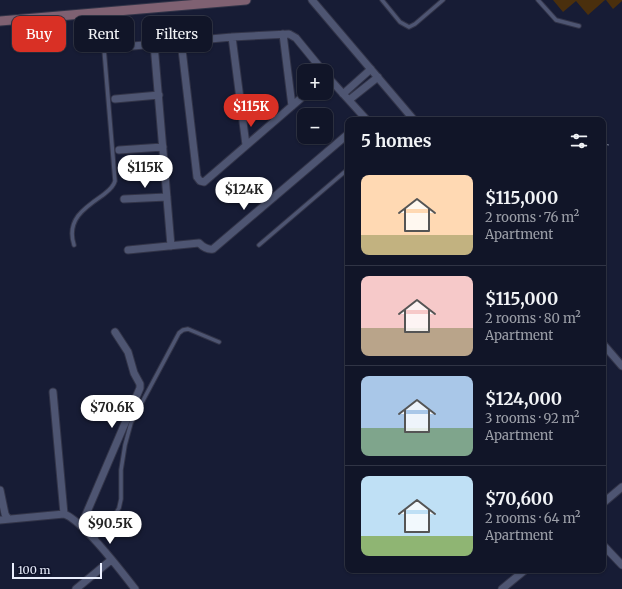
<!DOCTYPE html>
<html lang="en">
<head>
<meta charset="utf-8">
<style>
	:root { --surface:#111528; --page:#1e2234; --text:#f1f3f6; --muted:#9c9fa8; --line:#303445; --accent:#d93025 }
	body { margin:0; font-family:Merriweather,serif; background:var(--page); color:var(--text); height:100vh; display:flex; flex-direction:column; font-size:15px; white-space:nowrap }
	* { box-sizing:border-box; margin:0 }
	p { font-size:13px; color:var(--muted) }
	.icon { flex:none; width:22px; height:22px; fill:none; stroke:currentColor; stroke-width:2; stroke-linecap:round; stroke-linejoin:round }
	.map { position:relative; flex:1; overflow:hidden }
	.drawer { position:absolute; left:345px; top:117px; width:261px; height:456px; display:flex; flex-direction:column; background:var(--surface); border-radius:8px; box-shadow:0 1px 3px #0004,0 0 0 1px var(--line) }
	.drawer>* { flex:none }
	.hud { position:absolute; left:12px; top:16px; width:273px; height:36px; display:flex; gap:8px }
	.buttons { position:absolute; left:297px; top:64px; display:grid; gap:8px }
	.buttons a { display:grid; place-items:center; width:36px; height:36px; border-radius:8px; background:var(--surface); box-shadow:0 1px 3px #0004,0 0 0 1px var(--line); font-size:20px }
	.scale { position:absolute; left:12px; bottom:10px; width:90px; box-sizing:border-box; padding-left:4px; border:2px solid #eaeefd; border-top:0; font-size:11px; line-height:14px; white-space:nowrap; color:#eaeefd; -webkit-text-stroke:3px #0e122a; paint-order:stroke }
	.price { position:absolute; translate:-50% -34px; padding:0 9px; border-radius:14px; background:#fff; color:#222; font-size:13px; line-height:26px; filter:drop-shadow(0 1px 2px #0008) }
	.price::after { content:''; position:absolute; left:50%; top:24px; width:12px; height:9px; margin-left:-6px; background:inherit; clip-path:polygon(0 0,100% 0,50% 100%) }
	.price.selected { background:var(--accent); color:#fff }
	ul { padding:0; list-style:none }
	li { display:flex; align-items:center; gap:12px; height:100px; padding:0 16px }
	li+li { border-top:1px solid var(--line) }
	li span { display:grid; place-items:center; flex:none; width:112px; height:80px; border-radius:8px; color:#555 }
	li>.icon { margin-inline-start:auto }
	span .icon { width:48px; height:48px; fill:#fffc; stroke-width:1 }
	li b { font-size:17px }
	h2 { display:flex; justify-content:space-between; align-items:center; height:48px; padding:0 16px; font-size:17px }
	.pill { padding:0 14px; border-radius:8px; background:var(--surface); box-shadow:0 1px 3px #0004,0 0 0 1px var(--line); font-size:14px; line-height:36px }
	.pill.selected { background:var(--accent); color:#fff }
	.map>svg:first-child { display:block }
	.building { fill:#4a2f0d }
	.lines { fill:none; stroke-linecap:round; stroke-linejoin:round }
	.service-casing { stroke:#323448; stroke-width:5.5 }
	.minor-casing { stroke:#323448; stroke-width:9 }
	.secondary-casing { stroke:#323448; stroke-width:11 }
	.path { stroke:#7e8397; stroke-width:1; stroke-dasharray:2 2; stroke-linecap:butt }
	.service { stroke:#4e5572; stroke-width:3.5 }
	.minor { stroke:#4e5572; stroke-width:7 }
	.secondary { stroke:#7f6172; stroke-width:9 }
</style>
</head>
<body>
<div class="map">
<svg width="622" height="589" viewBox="0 0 622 589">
	<rect width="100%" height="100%" fill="#171c35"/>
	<path class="building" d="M553,0H605L588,15L576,1L563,12Z
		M606,0H622V1L613,9Z"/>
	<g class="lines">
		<defs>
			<path id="service" d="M382,0L400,22L409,27L415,24L443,0
				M538,0L556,20L579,26
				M74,245C66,220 84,208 103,195C108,191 113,188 115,181L101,13
				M259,245L348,169
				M94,539L111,522L119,508L121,499V470L125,445L131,423L179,333L183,330L188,329L219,342"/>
			<path id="minor" d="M312,0L414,120
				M283,34L292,106
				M232,37L246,145
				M181,41L197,177L200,181L204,182L307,93
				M154,44L171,246
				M111,48L232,37L289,34L296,38L323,71
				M326,75L366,119L364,120
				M343,94L371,69
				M115,99L159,95
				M349,100L378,77
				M119,150L163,147
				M124,199L167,197
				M128,250L199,243C203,247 207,250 213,249L348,134
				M603,344L622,366
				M53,392L64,514
				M0,490L5,514L8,519
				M603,503L622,487
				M0,520L64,514C82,520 122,572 135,589
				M81,526L140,388V384L134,373L128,352L115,332
				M603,545L622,565
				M76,589L111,560
				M502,589L525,570"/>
			<path id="secondary" d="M0,21L246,0"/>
		</defs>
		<use href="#service" class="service-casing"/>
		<use href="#minor" class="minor-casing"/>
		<use href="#secondary" class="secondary-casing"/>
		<path class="path" d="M603,144L609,145"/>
		<use href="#service" class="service"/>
		<use href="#minor" class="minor"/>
		<use href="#secondary" class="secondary"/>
	</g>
</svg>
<div class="buttons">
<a>+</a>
<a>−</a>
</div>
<div class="scale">100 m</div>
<b class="price selected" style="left:251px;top:128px">$115K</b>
<b class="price" style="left:145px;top:189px">$115K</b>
<b class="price" style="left:244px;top:211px">$124K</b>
<b class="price" style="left:112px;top:429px">$70.6K</b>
<b class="price" style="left:110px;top:545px">$90.5K</b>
<div class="hud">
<a class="pill selected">Buy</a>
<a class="pill">Rent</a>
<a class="pill">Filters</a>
</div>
<section class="drawer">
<h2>5 homes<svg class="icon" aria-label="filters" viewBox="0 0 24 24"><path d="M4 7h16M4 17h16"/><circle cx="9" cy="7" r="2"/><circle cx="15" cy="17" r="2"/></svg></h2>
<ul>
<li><span style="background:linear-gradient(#ffd9b3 75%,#c2b280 0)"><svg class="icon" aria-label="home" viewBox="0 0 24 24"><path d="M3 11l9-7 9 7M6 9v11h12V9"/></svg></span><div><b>$115,000</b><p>2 rooms · 76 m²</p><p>Apartment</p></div></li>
<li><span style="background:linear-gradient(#f6c9c9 65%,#b9a48a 0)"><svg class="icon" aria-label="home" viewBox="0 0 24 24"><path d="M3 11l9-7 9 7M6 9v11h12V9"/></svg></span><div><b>$115,000</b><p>2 rooms · 80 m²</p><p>Apartment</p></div></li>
<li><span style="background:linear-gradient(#a9c7e8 65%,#7fa58c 0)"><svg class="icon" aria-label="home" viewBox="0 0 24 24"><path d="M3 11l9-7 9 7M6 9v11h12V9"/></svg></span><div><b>$124,000</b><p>3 rooms · 92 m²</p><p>Apartment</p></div></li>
<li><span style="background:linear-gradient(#bfe0f5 75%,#8fb573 0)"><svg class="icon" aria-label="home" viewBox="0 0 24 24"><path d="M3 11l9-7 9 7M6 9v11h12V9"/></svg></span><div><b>$70,600</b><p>2 rooms · 64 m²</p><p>Apartment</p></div></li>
</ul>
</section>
</div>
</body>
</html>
